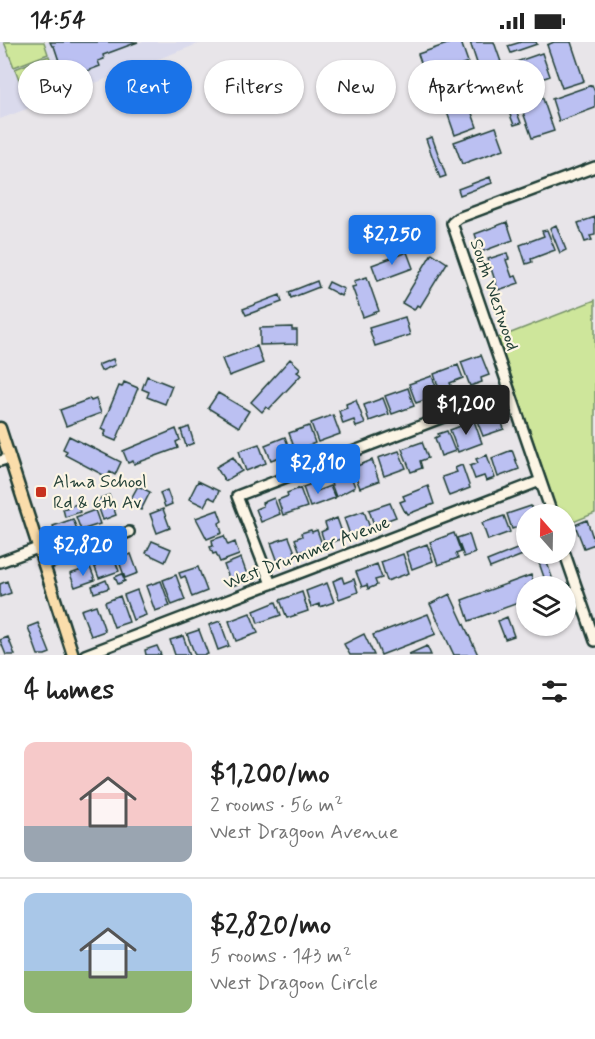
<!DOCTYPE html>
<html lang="en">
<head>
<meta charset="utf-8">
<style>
	:root { --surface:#fff; --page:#f6f6f6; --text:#222; --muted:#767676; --line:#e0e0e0; --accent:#1a73e8 }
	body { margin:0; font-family:Mynerve,sans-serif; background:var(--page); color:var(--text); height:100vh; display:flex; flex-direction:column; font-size:22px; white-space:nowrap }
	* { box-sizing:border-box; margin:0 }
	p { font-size:20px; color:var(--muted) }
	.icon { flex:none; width:33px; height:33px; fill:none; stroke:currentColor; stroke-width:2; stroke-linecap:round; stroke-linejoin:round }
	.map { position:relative; height:613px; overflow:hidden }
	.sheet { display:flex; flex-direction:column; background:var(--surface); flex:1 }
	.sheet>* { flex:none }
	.banner { position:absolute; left:18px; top:18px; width:560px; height:54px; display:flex; gap:12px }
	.needle { width:39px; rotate:340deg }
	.controls { position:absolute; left:516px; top:462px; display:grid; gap:12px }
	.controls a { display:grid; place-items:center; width:60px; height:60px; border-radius:50%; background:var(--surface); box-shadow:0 2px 4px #0004; font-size:30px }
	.price { position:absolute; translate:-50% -51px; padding:0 14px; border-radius:6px; background:var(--accent); color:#fff; font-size:20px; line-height:39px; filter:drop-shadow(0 2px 3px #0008) }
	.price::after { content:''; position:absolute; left:50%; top:36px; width:18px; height:14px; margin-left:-9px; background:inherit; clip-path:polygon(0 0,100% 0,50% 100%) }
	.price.selected { background:#222; color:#fff }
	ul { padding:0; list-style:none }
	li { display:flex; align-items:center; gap:18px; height:150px; padding:0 24px }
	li+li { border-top:2px solid var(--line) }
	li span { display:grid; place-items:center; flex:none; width:168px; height:120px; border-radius:12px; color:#555 }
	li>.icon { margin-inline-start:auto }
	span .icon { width:72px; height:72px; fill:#fffc; stroke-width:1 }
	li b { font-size:26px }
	h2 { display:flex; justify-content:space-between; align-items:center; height:72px; padding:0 24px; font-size:26px }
	.tag { padding:0 21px; border-radius:27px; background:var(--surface); box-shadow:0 2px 4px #0004; font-size:21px; line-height:54px }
	.tag.selected { background:var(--accent); color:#fff }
	.status { display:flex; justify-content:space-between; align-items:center; height:42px; padding:0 30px; background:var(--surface); direction:ltr }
	.status svg { height:16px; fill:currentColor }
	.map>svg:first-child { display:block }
	.built { fill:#dadaec }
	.green { fill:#cee69b; stroke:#769268; stroke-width:1.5 }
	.building { fill:#bbc0f2; stroke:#1f3d34; stroke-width:1.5 }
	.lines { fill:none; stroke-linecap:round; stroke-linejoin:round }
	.minor-casing { stroke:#1f3d34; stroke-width:14 }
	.major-casing { stroke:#1f3d34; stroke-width:15 }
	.minor { stroke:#fcf5e5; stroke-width:9 }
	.major { stroke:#faddab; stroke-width:10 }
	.poi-dot { fill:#c8321e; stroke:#fcf5e5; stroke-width:2 }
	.labels { text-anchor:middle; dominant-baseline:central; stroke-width:4.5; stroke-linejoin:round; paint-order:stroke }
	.street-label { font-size:18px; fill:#1f3d34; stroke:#fcf5e5 }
	.poi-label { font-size:18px; fill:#1f3d34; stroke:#fcf5e5; text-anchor:start }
</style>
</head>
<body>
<div class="status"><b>14:54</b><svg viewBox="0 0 49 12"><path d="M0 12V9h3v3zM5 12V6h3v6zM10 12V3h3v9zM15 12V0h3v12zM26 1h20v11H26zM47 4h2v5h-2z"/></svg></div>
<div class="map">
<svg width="595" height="613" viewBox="0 0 595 613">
	<rect width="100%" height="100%" fill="#e8e5e9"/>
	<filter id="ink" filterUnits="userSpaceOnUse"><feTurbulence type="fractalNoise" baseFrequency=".0167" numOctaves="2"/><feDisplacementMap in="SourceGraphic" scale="12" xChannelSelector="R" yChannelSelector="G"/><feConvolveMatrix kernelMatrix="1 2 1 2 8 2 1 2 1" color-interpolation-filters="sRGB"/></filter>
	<g filter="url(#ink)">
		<path class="built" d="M0,0H203L0,77Z"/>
		<path class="green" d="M4,0H44L48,12L14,25Z
			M49,14L59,41L43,47L33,20Z
			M30,21L40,48L25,53L15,27Z
			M595,258V471L566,483V472H558L498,296Z"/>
		<path class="building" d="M50,0H138L103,13L104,17L98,19L100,24L66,37L63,27L60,28L58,21L59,19L54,4H52Z
			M453,0H461L468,20L426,35L418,12Z
			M470,0H494L501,20L479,27Z
			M521,0H536L537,2L511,11L508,4Z
			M554,0H571L584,39L562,46L547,3Z
			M542,11L550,34L507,49L499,26Z
			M462,43L477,85L455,93L440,50Z
			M592,43L595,50V66L559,79L552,57Z
			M539,45L554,89L532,96L517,53Z
			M516,68L521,81L514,83L509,70Z
			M496,85L504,107L462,122L454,100Z
			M432,95L446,134L440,136L426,97Z
			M490,135L492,141L460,153L458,147Z
			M595,175V193L590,194L592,198L585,200L578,181Z
			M507,180L513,198L481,210L475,192Z
			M556,183L566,208L560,211L550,186Z
			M547,188L555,208L531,217L532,220L526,222L520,203L544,194L542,189Z
			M407,210L413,226L378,239L372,223Z
			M432,211L447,221L420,265L417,263L414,268L402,261Z
			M507,211L509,217L506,218L512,235L516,234L519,241L498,248L488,217Z
			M367,235L379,269L363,275L352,245L356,244L354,239Z
			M317,239L319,245L291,256L289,250Z
			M329,240L344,247L341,254L326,246Z
			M280,253L282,260L246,273L243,267Z
			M405,275L410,293L375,304L369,286Z
			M292,285V288H297V302L260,303V286Z
			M257,304L263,321L229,334L222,317Z
			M481,313L489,333L481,336L482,340L470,344L461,320Z
			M113,317L115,323L101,329L98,323Z
			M290,317L300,326L297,330L301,333L269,367L266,365L262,370L251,360Z
			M458,323L463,336L450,341L453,348L441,353L434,332Z
			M147,334L172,344L165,362L147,355L149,350L142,347Z
			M432,334L439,353L416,361L409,342Z
			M124,340L138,346L116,399L104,394L106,389L101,387L119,344L122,345Z
			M408,346L414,364L392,372L385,354Z
			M218,351L249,369L239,385L208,366Z
			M383,356L389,372L369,379L364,363Z
			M90,357L91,359L96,357L101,371L66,384L60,368Z
			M356,358L365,382L356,385L354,378L343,382L339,369L347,366L346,362Z
			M499,371L504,387L483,394L477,379Z
			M333,373L340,392L318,400L311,381Z
			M474,379L482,401L458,410L450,388Z
			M309,384L315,401L295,408L289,391Z
			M189,385L194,401L186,404L181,388Z
			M176,387L180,398L176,400L178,406L134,422L133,419L128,421L123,409Z
			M447,389L455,409L441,414L435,396L439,394L438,392Z
			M69,394L121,420L115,433L110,430L107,435L65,413L67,409L63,407Z
			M285,395L291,411L271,418L265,403Z
			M422,400L428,416L420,419L422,426L411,430L402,407Z
			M259,402L266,421L246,429L239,409Z
			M512,408L519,427L498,435L492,416Z
			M399,409L406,426L384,434L378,416Z
			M487,413L495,436L486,439L484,434L475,437L470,424L478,421L476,417Z
			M233,415L242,429L225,439L216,425Z
			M372,418L379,439L360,446L352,426Z
			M462,423L470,446L449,454L442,435L457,430L455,426Z
			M349,429L355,445L336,455L329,436Z
			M198,439L219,449L215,458L209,455L204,464L189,457Z
			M314,441L317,449L330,444L335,456L310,465L303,445Z
			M138,444L150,450L141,468L128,462Z
			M428,444L434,462L408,472L406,469L405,470L400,460L405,458L403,454Z
			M300,446L307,465L283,473L278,458L288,454L287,451Z
			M167,448L172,462L165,465L160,451Z
			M109,453L116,473L103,478L96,458Z
			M274,456L280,472L261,480L256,467L263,464L262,461Z
			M390,461L396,475L374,483L369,468Z
			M77,462L80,470L65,475L63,467Z
			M531,464L535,472H526V482L512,487L507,472Z
			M163,467L170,486L157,491L150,472Z
			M95,468L100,482L81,488L76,475Z
			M218,468L222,479L219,481L222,491L207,497L196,476Z
			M364,469L370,486L350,493L344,476Z
			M504,474L510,490L488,498L482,481Z
			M337,476L344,496L325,502L321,490L327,487L325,481Z
			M73,477L78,490L58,497L53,484Z
			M587,478L595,502L584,506L575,483Z
			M311,488L312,490L317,488L322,502L300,510L295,497L302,494L301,491Z
			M454,491L461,510L456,512L458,516L438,523L430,500Z
			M469,492L475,511L464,515L457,496Z
			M224,494L228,503L235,500L239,513L220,520L216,511L213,512L210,505L213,504L212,498Z
			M289,495L296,513L278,520L271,501Z
			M152,499L171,507L165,520L146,511Z
			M427,502L433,519L412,527L406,510Z
			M522,505L525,512L490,526L487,519Z
			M131,512L138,531L125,536L118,517Z
			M403,512L409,531L387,539L381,520Z
			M536,512H544L555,544H547Z
			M114,516L119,529L99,536L94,523Z
			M241,516L249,538L232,544L224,523Z
			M377,522L382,536L375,538L377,543L368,547L367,543L362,545L356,530Z
			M90,525L95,538L75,545L70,532Z
			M198,525L207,549L192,555L185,534L181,536L179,531Z
			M122,532L125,539L118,542L115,535Z
			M176,533L185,558L172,563L163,538Z
			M531,533L535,544H526V558L469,579L462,558Z
			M342,535L344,541L354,537L358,550L339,557L333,539Z
			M106,538L109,546L94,551L92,544Z
			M7,539L11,551L0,555V542Z
			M161,539L170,564L155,569L146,544Z
			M327,541L334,560L320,565L319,562L311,565L306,549Z
			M137,548L146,573L133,578L124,553Z
			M302,550L308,569L287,576L280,558Z
			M450,552L478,613H454L430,562Z
			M120,554L129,580L114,585L105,560Z
			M276,560L281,573L258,581L254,569Z
			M96,563L105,589L91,594L81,568Z
			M250,571L258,591L236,599L229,579Z
			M428,572L436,592L381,613L373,593Z
			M507,575L514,594L505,597L498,579Z
			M220,579L229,604L218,608L209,583Z
			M38,581L50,611L45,613H38L28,585Z
			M199,588L208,612L205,613H195L187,592Z
			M364,592L374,613H350L344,602Z
			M183,594L190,613H175L170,598Z
			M8,595L15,613H6L0,598Z
			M157,604L161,613H146L145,608Z
			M427,604L431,613H410L409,612Z"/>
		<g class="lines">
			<defs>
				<path id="minor" d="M0,419L10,416
					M552,472L452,181L458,176L595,125
					M565,512L595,599
					M0,520L38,506
					M44,523L129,490
					M271,542L237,454L509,350
					M85,613L540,439"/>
				<path id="major" d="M0,386L73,613"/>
			</defs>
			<use href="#minor" class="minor-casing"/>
			<use href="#major" class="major-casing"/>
			<use href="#minor" class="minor"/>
			<use href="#major" class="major"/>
		</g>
	</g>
	<rect class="poi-dot" x="35" y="444" width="12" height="12" rx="3"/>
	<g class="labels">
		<g class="street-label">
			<text transform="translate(494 253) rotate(71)">South Westwood</text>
			<text transform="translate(307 511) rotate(-21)">West Drummer Avenue</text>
		</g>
		<g class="poi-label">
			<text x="53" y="440">Alma School<tspan x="53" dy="21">Rd &amp; 6th Av</tspan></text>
		</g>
	</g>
</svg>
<div class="controls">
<a><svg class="needle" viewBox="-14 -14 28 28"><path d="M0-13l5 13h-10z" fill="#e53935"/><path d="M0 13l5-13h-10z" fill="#767676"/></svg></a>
<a><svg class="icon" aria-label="layers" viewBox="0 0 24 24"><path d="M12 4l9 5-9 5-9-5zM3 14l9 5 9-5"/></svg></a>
</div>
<b class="price" style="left:392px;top:224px">$2,250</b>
<b class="price selected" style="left:466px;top:394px">$1,200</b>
<b class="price" style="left:318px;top:453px">$2,810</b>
<b class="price" style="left:83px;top:535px">$2,820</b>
<div class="banner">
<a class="tag">Buy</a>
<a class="tag selected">Rent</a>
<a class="tag">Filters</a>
<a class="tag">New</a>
<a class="tag">Apartment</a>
</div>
</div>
<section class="sheet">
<h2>4 homes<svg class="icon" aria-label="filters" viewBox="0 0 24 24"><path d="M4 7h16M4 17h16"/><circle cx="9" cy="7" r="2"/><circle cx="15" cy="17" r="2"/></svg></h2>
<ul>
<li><span style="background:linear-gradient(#f6c9c9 70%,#9aa5b1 0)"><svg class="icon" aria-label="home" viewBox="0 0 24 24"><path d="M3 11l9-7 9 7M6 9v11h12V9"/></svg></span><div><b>$1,200/mo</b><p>2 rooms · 56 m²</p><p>West Dragoon Avenue</p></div></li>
<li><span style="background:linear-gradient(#a9c7e8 65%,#8fb573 0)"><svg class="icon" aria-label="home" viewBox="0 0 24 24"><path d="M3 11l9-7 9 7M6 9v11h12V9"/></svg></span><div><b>$2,820/mo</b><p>5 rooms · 143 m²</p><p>West Dragoon Circle</p></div></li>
</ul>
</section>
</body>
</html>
